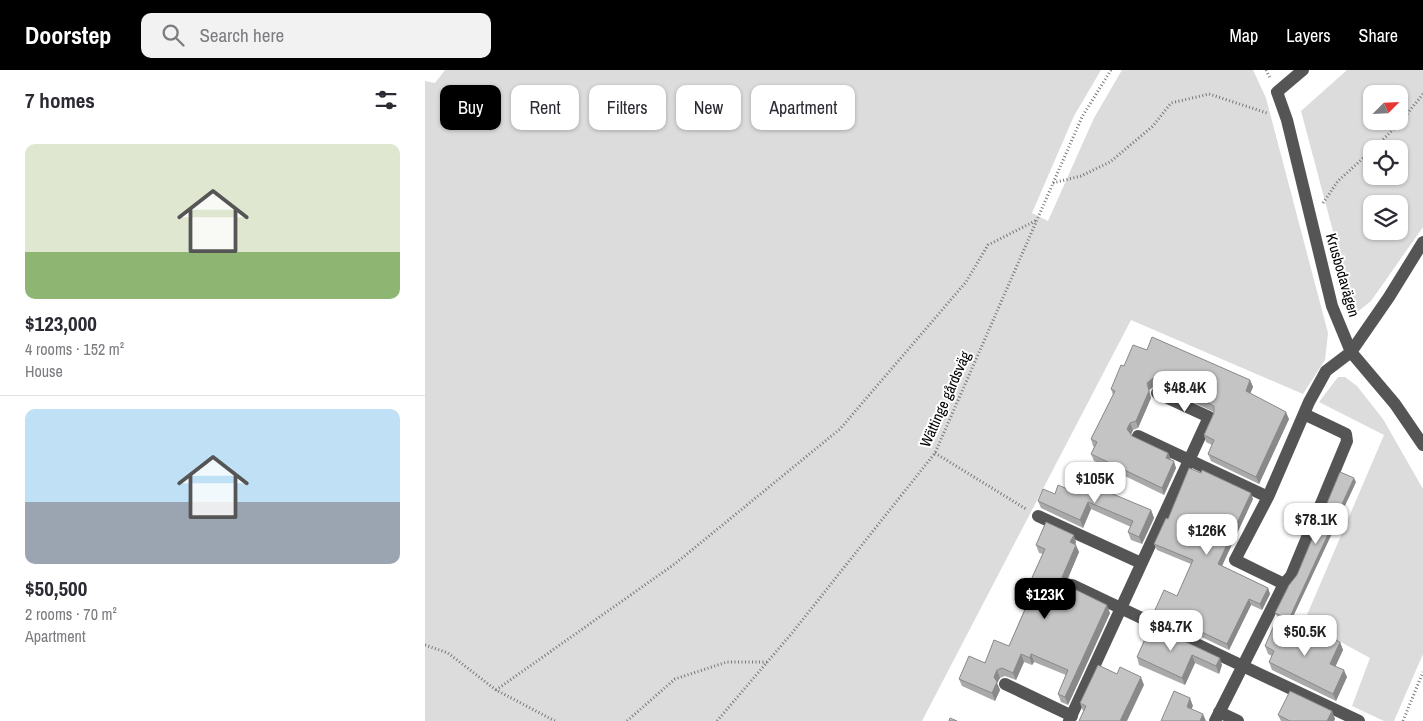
<!DOCTYPE html>
<html lang="en">
<head>
<meta charset="utf-8">
<style>
	:root { --surface:#fff; --page:#f2f2f3; --text:#2b2b33; --muted:#7c7c81; --line:#e1e1e2; --accent:#000 }
	body { margin:0; font-family:"Archivo Narrow",sans-serif; background:var(--page); color:var(--text); height:100vh; display:flex; flex-direction:column; font-size:19px; white-space:nowrap }
	* { box-sizing:border-box; margin:0 }
	p { font-size:16px; color:var(--muted) }
	.icon { flex:none; width:28px; height:28px; fill:none; stroke:currentColor; stroke-width:2; stroke-linecap:round; stroke-linejoin:round }
	.map { position:relative; flex:1; overflow:hidden }
	.drawer { display:flex; flex-direction:column; background:var(--surface); width:425px }
	.drawer>* { flex:none }
	.banner { position:absolute; left:15px; top:15px; width:475px; height:45px; display:flex; gap:10px }
	.needle { width:32px; rotate:66deg }
	.buttons { position:absolute; left:938px; top:15px; display:grid; gap:10px }
	.buttons a { display:grid; place-items:center; width:45px; height:45px; border-radius:10px; background:var(--surface); box-shadow:0 1px 4px #0004; font-size:25px }
	.price { position:absolute; translate:-50% -42px; padding:0 11px; border-radius:10px; background:#fff; color:#222; font-size:16px; line-height:32px; filter:drop-shadow(0 1px 2px #0008) }
	.price::after { content:''; position:absolute; left:50%; top:30px; width:15px; height:11px; margin-left:-8px; background:inherit; clip-path:polygon(0 0,100% 0,50% 100%) }
	.price.on { background:var(--accent); color:#fff }
	ul { padding:0; list-style:none }
	li { display:grid; align-content:center; gap:10px; height:265px; padding:0 25px }
	li+li { border-top:1px solid var(--line) }
	li span { display:grid; place-items:center; height:155px; border-radius:10px; color:#555 }
	li>.icon { margin-inline-start:auto }
	span .icon { width:90px; height:90px; fill:#fffc; stroke-width:1 }
	li b { font-size:21px }
	h2 { display:flex; justify-content:space-between; align-items:center; height:60px; padding:0 25px; font-size:21px }
	.pill { padding:0 18px; border-radius:10px; background:var(--surface); box-shadow:0 1px 4px #0004; font-size:18px; line-height:45px }
	.pill.on { background:var(--accent); color:#fff }
	header { display:flex; align-items:center; gap:30px; box-sizing:border-box; height:70px; padding:0 25px; background:var(--accent); color:#fff }
	header strong { font-size:24px }
	nav { display:flex; gap:28px; margin-inline-start:auto; font-size:18px }
	.search { width:350px; height:45px; background:var(--page); display:flex; align-items:center; gap:12px; box-sizing:border-box; padding:0 18px; border-radius:10px; color:var(--muted); font-size:19px }
	main { display:flex; flex:1; min-height:0 }
	.map>svg:first-child { display:block }
	.green { fill:#dcdcdc; fill-rule:evenodd }
	.lines { fill:none; stroke-linecap:round; stroke-linejoin:round }
	.path { stroke:#777; stroke-width:3; stroke-dasharray:1 2.5; stroke-linecap:butt }
	.minor { stroke:#555; stroke-width:12 }
	.wall { fill:#a9a9a9 }
	.shaded-wall { fill:#898989 }
	.building { fill:#c4c4c4; stroke:#898989 }
	.labels { text-anchor:middle; dominant-baseline:central; stroke-width:4; stroke-linejoin:round; paint-order:stroke }
	.street-label { font-size:15px; fill:#000; stroke:#fff }
</style>
</head>
<body>
<header>
<strong>Doorstep</strong>
<div class="search"><svg class="icon" aria-label="search" viewBox="0 0 24 24"><circle cx="10" cy="10" r="6"/><path d="M15 15l6 6"/></svg>Search here</div>
<nav><a>Map</a><a>Layers</a><a>Share</a></nav>
</header>
<main>
<section class="drawer">
<h2>7 homes<svg class="icon" aria-label="filters" viewBox="0 0 24 24"><path d="M4 7h16M4 17h16"/><circle cx="9" cy="7" r="2"/><circle cx="15" cy="17" r="2"/></svg></h2>
<ul>
<li><span style="background:linear-gradient(#dfe7d0 70%,#8fb573 0)"><svg class="icon" aria-label="home" viewBox="0 0 24 24"><path d="M3 11l9-7 9 7M6 9v11h12V9"/></svg></span><div><b>$123,000</b><p>4 rooms · 152 m²</p><p>House</p></div></li>
<li><span style="background:linear-gradient(#bfe0f5 60%,#9aa5b1 0)"><svg class="icon" aria-label="home" viewBox="0 0 24 24"><path d="M3 11l9-7 9 7M6 9v11h12V9"/></svg></span><div><b>$50,500</b><p>2 rooms · 70 m²</p><p>Apartment</p></div></li>
</ul>
</section>
<div class="map">
<svg width="998" height="651" viewBox="0 0 998 651">
	<rect width="100%" height="100%" fill="#fff"/>
	<path class="green" d="M20,0H676L649,46L607,143L623,151L669,48L697,0H828L841,28L903,263L900,290L878,324L706,250L497,651H0V11L10,13Z
		M922,0H998V157L946,231L930,244L876,41ZM946,24H974V51H946ZM946,79H974V106H946ZM946,134H974V161H946Z
		M913,307H920L932,316L958,349L998,419V584L969,651H959L927,636L945,588L879,552L959,365L894,332Z"/>
	<g class="lines">
		<path class="path" d="M841,0L845,8
			M948,79L973,55L998,24
			M628,113L656,106L685,92L728,56L746,33L784,24L842,43
			M898,133L913,111L946,81
			M510,383L601,439
			M0,575L23,583L71,620L130,651
			M71,620L251,493L415,359L541,212L563,175L612,150
			M202,651L250,609L302,592H342
			M292,651L367,563L510,383L657,47L686,0
			M978,651L998,602"/>
		<path class="minor" d="M878,0L852,22L862,50L907,236L926,282L970,334L998,375
			M879,344L921,364L922,371L866,506L859,514L810,490L843,427L884,332L901,301L926,282L964,227L998,172
			M713,366L843,427
			M613,446L716,493
			M647,515L934,651
			M580,614L647,646
			M794,642L813,651
			M644,651L784,347L732,323
			M790,651L859,514"/>
	</g>
	<path class="wall" d="M722,280L825,310L828,317L825,324L864,349L834,414L786,391L783,384L787,375L781,372L779,365L789,342L731,315L724,320L726,328L713,358L708,360L706,365L707,366L743,383L746,390L751,398L739,425L669,391L666,384L669,377L668,376L666,369L688,325L686,319L699,296Z
		M931,412L865,553L852,546L850,543L872,505Z
		M647,421L726,440L729,448L717,474L706,470L703,462L706,457L666,439L658,458L616,438L613,431L630,424Z
		M828,429L797,496L843,518L845,524L837,540L826,535L804,580L732,546L730,540L752,526L766,494L732,480L729,474L743,449Z
		M651,472L650,475L654,482L640,515L685,543L643,635L636,632L633,624L641,605L609,592L607,595L599,592L591,610L580,606L575,608L572,613L575,620L570,631L537,616L534,609L584,576L603,531L600,523L618,484L614,483L611,475Z
		M718,564L797,595L794,604L770,593L760,615L714,595L712,587L720,568Z
		M915,572L918,580L910,596L922,607L911,631L847,600L844,592L847,586L843,584L840,576L897,574Z
		M692,604L719,615L658,641L655,633Z
		M907,641L910,649L909,651H856L853,645Z"/>
	<path class="shaded-wall" d="M728,308L731,315L724,320L726,328L713,358L711,351L722,313Z
		M825,310L828,317L823,328L821,321Z
		M861,342L864,349L834,414L831,407Z
		M705,353L708,360L705,366L702,359Z
		M743,383L746,390L741,388Z
		M749,391L751,398L739,425L737,418Z
		M929,408L931,412L865,553L864,549Z
		M826,423L828,429L795,500L793,494Z
		M663,432L666,439L658,458L655,450Z
		M726,440L729,448L717,474L714,467Z
		M649,465L651,472L648,480L645,472Z
		M651,475L654,482L638,520L635,512Z
		M843,518L845,524L837,540L835,534Z
		M824,529L826,535L804,580L802,574Z
		M682,535L685,543L643,635L640,627Z
		M915,572L918,580L908,602L905,594Z
		M596,584L599,592L591,610L588,603Z
		M606,584L609,592L607,595L605,588Z
		M767,585L770,593L760,615L757,608Z
		M795,588L797,595L794,604L791,596Z
		M572,600L575,608L572,613L575,620L570,631L567,623L569,607Z
		M919,600L922,607L911,631L908,624Z
		M716,607L719,615L702,651H695Z
		M765,628L768,636L764,644L762,637Z
		M907,641L910,649L909,651H902Z
		M778,644L781,651H775Z"/>
	<path class="building" d="M727,267L825,310L821,321L861,342L831,407L783,384L789,370L779,365L789,343V336L728,308L722,313L724,321L711,351L705,353L702,359L707,366L743,383L741,388L749,391L737,418L666,384L672,372L666,369L690,321L686,319L696,295L699,296L708,275L722,280Z
		M764,398L776,403L777,400L826,423L793,494L843,518L835,534L824,529L802,574L730,540L739,520L752,526L768,490L729,474L741,448L743,449Z
		M915,402L929,408L864,549L850,543L864,515L872,505Z
		M652,409L726,440L714,467L703,462L708,451L663,432L655,450L613,431L618,419L630,424L633,415L647,421Z
		M621,452L649,465L645,472L651,475L635,512L682,535L640,627L633,624L643,600L606,584L605,588L596,584L588,603L577,598L572,600L569,607L572,612L567,623L534,609L544,586L560,593L569,570L584,576L606,526L600,523L620,479L611,475Z
		M850,553L897,574L901,566L915,572L905,594L919,600L908,624L844,592L849,581L840,576Z
		M723,554L795,588L791,596L767,585L757,608L712,587L722,565L718,564Z
		M673,595L692,604L695,597L716,607L695,651H654L661,636L655,633Z
		M749,621L765,628L762,637L778,644L775,651H736Z
		M865,621L907,641L902,651H865L853,645Z
		M525,648L532,651H524Z"/>
	<g class="labels">
		<g class="street-label">
			<text transform="translate(918 205) rotate(74)">Krusbodavägen</text>
			<text transform="translate(520 329) rotate(-66)">Wättinge gårdsväg</text>
		</g>
	</g>
</svg>
<div class="buttons">
<a><svg class="needle" viewBox="-14 -14 28 28"><path d="M0-13l5 13h-10z" fill="#e53935"/><path d="M0 13l5-13h-10z" fill="#7c7c81"/></svg></a>
<a><svg class="icon" aria-label="locate" viewBox="0 0 24 24"><circle cx="12" cy="12" r="6"/><path d="M12 2v4M12 18v4M2 12h4M18 12h4"/></svg></a>
<a><svg class="icon" aria-label="layers" viewBox="0 0 24 24"><path d="M12 4l9 5-9 5-9-5zM3 14l9 5 9-5"/></svg></a>
</div>
<b class="price" style="left:760px;top:343px">$48.4K</b>
<b class="price" style="left:670px;top:434px">$105K</b>
<b class="price" style="left:891px;top:475px">$78.1K</b>
<b class="price" style="left:782px;top:486px">$126K</b>
<b class="price on" style="left:620px;top:550px">$123K</b>
<b class="price" style="left:746px;top:582px">$84.7K</b>
<b class="price" style="left:880px;top:587px">$50.5K</b>
<div class="banner">
<a class="pill on">Buy</a>
<a class="pill">Rent</a>
<a class="pill">Filters</a>
<a class="pill">New</a>
<a class="pill">Apartment</a>
</div>
</div>
</main>
</body>
</html>
